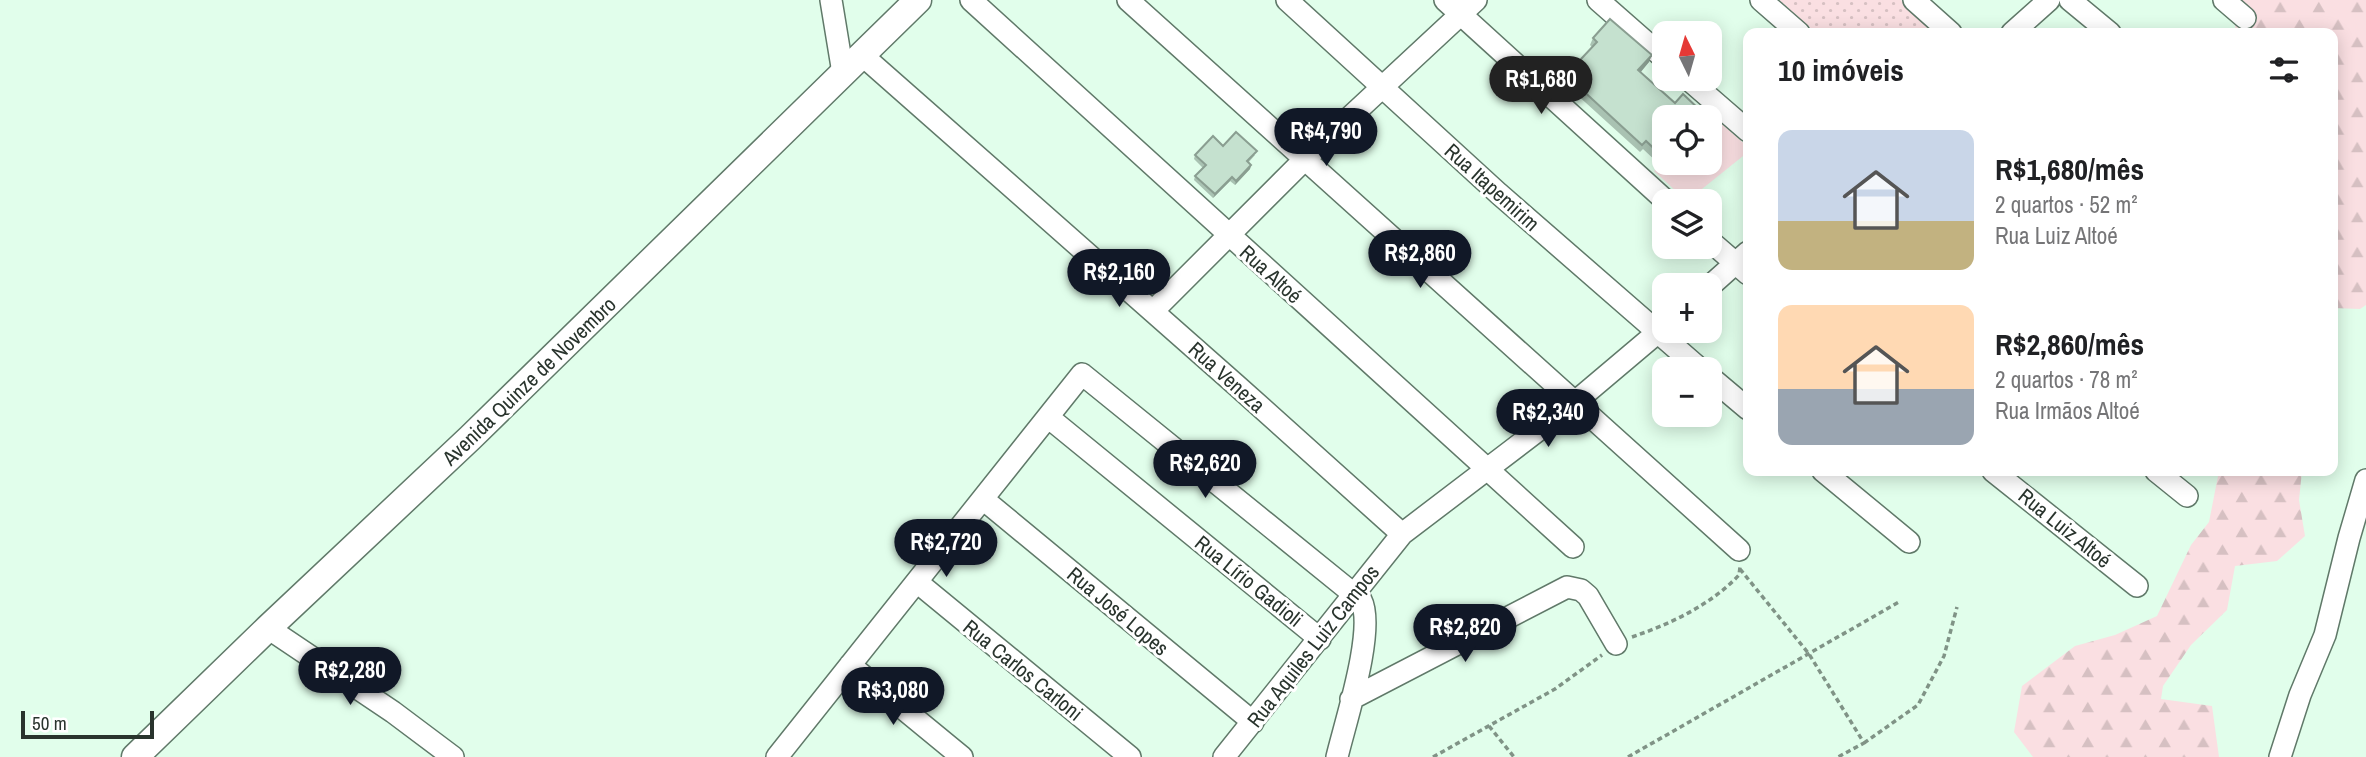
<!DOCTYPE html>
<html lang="pt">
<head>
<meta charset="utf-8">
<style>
	:root { --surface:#fff; --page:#f2f2f2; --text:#202124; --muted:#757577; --accent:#111827 }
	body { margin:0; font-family:"Archivo Narrow",sans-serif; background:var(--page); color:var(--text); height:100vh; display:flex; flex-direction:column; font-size:26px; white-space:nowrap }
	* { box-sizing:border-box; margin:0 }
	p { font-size:23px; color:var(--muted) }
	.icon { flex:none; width:38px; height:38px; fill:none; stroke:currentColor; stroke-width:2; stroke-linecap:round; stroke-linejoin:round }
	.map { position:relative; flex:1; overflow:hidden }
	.panel { position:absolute; left:1743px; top:28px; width:595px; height:448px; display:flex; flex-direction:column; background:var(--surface); border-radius:14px; box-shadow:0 4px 18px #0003 }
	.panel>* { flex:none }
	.needle { width:46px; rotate:355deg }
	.tools { position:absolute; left:1652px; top:21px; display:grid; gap:14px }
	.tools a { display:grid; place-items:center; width:70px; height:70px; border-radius:14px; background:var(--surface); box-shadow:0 4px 18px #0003; font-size:35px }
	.scale { position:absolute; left:21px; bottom:18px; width:133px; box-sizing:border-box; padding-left:7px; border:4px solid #29342d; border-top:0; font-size:19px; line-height:24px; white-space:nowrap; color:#29342d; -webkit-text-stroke:5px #fff; paint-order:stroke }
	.price { position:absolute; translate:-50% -60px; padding:0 16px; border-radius:24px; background:var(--accent); color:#fff; font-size:23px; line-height:46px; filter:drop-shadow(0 2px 4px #0008) }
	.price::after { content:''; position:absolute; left:50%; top:42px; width:21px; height:16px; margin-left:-10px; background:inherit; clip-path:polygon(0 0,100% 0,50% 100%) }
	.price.selected { background:#222; color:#fff }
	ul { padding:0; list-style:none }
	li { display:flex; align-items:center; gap:21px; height:175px; padding:0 35px }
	li span { display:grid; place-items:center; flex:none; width:196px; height:140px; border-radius:14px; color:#555 }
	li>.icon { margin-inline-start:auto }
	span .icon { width:84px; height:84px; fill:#fffc; stroke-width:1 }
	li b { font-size:30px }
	h2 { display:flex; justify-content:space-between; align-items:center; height:84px; padding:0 35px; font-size:30px }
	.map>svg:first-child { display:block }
	.forest { fill:url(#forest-firs) }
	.park { fill:url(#park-dots) }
	.garden { fill:#fadfe2 }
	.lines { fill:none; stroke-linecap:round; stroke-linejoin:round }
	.minor-casing { stroke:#607969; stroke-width:24 }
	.major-casing { stroke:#607969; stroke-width:29 }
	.path { stroke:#809386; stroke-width:3.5; stroke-dasharray:5 3.5; stroke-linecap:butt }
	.minor { stroke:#fff; stroke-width:21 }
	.major { stroke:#fff; stroke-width:26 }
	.wall { fill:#a9c2b2 }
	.shaded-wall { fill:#8a9e91 }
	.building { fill:#c5e1cf; stroke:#8a9e91; stroke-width:2 }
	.labels { text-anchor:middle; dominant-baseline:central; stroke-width:6; stroke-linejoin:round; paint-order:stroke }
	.street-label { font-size:21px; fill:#29342d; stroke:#fff }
</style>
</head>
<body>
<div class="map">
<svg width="2366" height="757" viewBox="0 0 2366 757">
	<defs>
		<pattern id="forest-firs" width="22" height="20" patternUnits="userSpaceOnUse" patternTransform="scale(1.75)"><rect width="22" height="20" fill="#fadfe2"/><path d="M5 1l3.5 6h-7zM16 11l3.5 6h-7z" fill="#d6c0c2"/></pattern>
		<pattern id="park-dots" width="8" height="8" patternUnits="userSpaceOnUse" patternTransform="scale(1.75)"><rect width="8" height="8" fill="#fadfe2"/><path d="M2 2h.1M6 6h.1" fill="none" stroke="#d6c0c2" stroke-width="1.8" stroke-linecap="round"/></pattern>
	</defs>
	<rect width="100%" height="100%" fill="#e1feeb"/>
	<path class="forest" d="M2232,0H2366V305L2360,309L2333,308V33H2236Z
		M2219,471H2302L2299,500L2305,536L2277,561L2235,566L2227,610L2191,645L2163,686L2161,699L2212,706L2219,757H2033L2014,732L2022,686L2075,646L2115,635L2157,616L2191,545L2209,522Z"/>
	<path class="park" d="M1779,0H1901L1939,33H1816Z"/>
	<path class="garden" d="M1715,118L1748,147V152L1687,201L1654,171L1664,162L1710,163V122Z"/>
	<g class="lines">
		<defs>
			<path id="minor" d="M831,0L843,73
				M971,0L1573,547
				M1128,0L1739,550
				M1287,0L1498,193L1700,369
				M1445,0L1666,201
				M1598,0L1664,58
				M1761,0L1799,33
				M1914,0L1951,33
				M2070,0L2110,33
				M2224,0L2245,18
				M2012,33L2049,0
				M862,55L1235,384L1402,534
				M1688,79L1748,131
				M1710,241L1748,274
				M1710,286L1748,252
				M1153,311L1306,158L1476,0
				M1710,377L1748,409
				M1048,417L1320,639
				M1823,471L1909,542
				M1993,471L2137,586
				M2156,471L2187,496
				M983,499L1253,722
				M917,582L1130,757
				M268,628L393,712L453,757
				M850,665L962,757
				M1351,699L1567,587L1581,590L1588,596L1616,644
				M777,757L1082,374L1361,600C1376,629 1345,723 1337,757
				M1224,757L1402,534L1574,403L1664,327
				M2280,757L2300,695L2325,635L2349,538L2366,480"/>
			<path id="major" d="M135,757L268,628L470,438L918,0"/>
		</defs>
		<use href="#minor" class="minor-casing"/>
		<use href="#major" class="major-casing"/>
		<path class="path" d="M1740,569L1809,654L1864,743L1838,757
			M1632,637C1670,624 1711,605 1739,575L1740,567
			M1489,726L1514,757
			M1864,743L1918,705L1944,656L1957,607
			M1433,757L1555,689L1602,655
			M1628,757L1899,602"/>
		<use href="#minor" class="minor"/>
		<use href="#major" class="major"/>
	</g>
	<path class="wall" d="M1593,38L1649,62L1640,72L1664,158L1659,164L1643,149L1640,152L1564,83L1566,75L1592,47L1590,45Z
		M1195,155H1255L1248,163L1251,165L1250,169L1235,185L1230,181L1213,198L1194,180L1195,176L1203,168L1194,159Z"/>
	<path class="shaded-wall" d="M1652,55L1649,62L1636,78L1638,70Z
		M1251,165L1250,169L1235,185L1236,181Z
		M1232,177L1230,181L1213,198L1215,194Z"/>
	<path class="building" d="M1610,19L1652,55L1638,70L1675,103L1683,94L1703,113L1698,117H1664V154L1662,156L1646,141L1642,145L1566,75L1597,42L1593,38Z
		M1236,132L1257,151L1247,161L1251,165L1236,181L1232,177L1215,194L1195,176L1206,165L1195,155L1213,136L1223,146Z"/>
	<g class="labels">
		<g class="street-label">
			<text transform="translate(1492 187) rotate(42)">Rua Itapemirim</text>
			<text transform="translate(1271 274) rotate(42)">Rua Altoé</text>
			<text transform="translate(1227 377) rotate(42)">Rua Veneza</text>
			<text transform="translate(529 381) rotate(-44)">Avenida Quinze de Novembro</text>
			<text transform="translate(2065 528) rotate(39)">Rua Luiz Altoé</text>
			<text transform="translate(1249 581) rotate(39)">Rua Lírio Gadioli</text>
			<text transform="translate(1118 611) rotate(40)">Rua José Lopes</text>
			<text transform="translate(1313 646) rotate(-52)">Rua Aquiles Luiz Campos</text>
			<text transform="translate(1023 670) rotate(39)">Rua Carlos Carloni</text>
		</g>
	</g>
</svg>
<div class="tools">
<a><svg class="needle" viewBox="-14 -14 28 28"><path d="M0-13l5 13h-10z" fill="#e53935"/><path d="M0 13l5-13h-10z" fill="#757577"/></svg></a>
<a><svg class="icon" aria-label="locate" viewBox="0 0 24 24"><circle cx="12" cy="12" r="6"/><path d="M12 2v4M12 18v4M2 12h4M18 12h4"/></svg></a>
<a><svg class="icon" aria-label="layers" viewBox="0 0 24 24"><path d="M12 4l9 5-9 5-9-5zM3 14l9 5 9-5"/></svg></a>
<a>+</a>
<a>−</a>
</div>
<div class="scale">50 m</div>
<b class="price selected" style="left:1541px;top:116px">R$1,680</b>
<b class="price" style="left:1326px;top:168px">R$4,790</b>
<b class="price" style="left:1420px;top:290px">R$2,860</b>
<b class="price" style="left:1119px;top:309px">R$2,160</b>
<b class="price" style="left:1548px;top:449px">R$2,340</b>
<b class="price" style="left:1205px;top:500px">R$2,620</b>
<b class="price" style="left:946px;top:579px">R$2,720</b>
<b class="price" style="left:1465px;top:664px">R$2,820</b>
<b class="price" style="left:350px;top:707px">R$2,280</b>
<b class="price" style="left:893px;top:727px">R$3,080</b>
<section class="panel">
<h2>10 imóveis<svg class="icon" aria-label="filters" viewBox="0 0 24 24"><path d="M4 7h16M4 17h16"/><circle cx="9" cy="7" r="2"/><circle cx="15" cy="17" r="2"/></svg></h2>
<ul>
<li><span style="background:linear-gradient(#c9d6e8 65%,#c2b280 0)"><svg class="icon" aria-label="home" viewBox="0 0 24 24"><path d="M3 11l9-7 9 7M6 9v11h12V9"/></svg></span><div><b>R$1,680/mês</b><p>2 quartos · 52 m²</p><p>Rua Luiz Altoé</p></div></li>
<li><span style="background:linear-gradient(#ffd9b3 60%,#9aa5b1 0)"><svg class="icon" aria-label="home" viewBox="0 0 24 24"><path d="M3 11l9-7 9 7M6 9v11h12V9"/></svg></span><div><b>R$2,860/mês</b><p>2 quartos · 78 m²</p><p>Rua Irmãos Altoé</p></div></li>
</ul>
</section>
</div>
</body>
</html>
